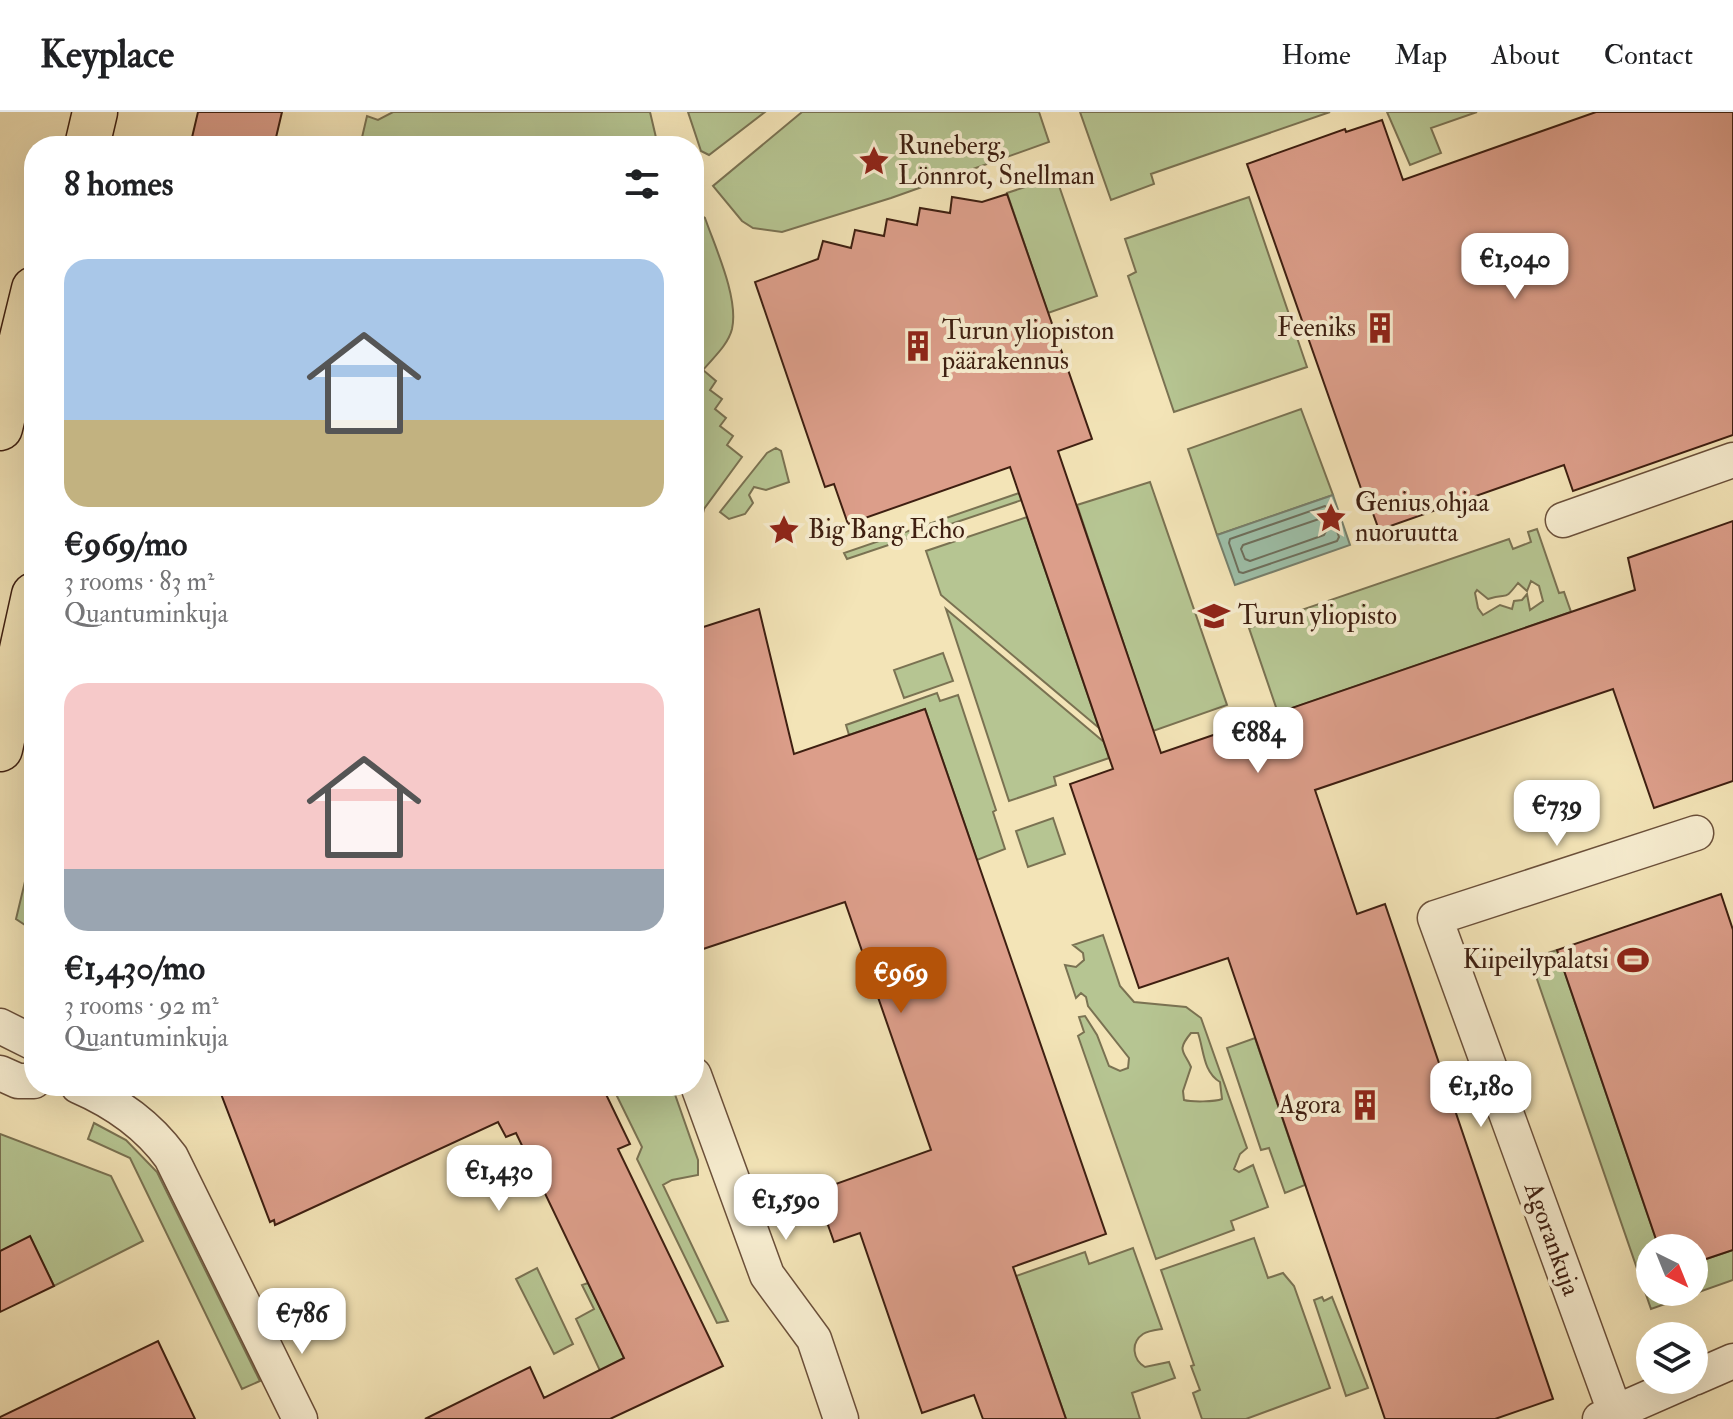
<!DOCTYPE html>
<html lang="en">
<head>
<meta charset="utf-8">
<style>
	:root { --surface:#fff; --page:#f2f2f2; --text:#202124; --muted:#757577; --line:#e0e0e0; --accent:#b45309 }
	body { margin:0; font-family:"IM FELL Double Pica",serif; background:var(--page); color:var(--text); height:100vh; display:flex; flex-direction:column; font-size:30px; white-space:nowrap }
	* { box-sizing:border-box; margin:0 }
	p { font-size:26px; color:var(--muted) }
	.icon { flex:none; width:44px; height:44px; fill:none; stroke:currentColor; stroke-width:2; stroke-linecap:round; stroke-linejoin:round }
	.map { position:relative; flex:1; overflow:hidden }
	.panel { position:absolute; left:24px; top:24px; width:680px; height:960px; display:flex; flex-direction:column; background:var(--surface); border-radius:32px; box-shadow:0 8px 32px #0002 }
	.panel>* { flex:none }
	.needle { width:52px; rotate:137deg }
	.fabs { position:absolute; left:1636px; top:1122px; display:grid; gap:16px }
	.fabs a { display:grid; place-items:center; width:72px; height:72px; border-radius:50%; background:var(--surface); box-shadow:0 8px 32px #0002; font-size:40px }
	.price { position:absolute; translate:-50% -68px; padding:0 18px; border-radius:16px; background:#fff; color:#222; font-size:26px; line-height:52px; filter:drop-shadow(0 2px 4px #0008) }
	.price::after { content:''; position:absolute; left:50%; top:48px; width:24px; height:18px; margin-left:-12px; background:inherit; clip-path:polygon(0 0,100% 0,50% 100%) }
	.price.current { background:var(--accent); color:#fff }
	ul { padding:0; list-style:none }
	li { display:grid; align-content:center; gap:16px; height:424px; padding:0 40px }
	li span { display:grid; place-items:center; height:248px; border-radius:24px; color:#555 }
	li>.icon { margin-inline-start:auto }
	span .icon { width:144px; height:144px; fill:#fffc; stroke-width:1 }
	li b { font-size:34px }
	h2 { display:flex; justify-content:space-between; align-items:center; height:96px; padding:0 40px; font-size:34px }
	header { display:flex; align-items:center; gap:48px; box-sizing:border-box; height:112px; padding:0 40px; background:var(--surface); border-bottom:2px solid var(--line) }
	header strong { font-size:38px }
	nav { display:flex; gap:44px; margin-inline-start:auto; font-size:28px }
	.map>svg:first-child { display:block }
	.green { fill:#b6c592; stroke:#7a7252; stroke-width:2; fill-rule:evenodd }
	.water { fill:#9dbfa8; stroke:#777f6c; stroke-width:2 }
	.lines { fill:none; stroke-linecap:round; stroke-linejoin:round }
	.shore { stroke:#6e6f5c; stroke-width:2 }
	.building { fill:#dc9e8a; stroke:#3e1f11; stroke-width:2 }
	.minor-casing { stroke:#6b503a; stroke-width:37 }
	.trunk-casing { stroke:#3e1f11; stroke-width:47 }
	.minor { stroke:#f7edd0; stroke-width:34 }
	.trunk { stroke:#f3e4b7; stroke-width:44 }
	.labels { text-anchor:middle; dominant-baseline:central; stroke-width:8; stroke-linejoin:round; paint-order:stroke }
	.poi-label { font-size:26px; fill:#3e1f11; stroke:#f7edd0; text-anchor:start }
	.street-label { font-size:26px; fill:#3e1f11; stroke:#f7edd0 }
</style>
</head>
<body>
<header>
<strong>Keyplace</strong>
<nav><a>Home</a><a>Map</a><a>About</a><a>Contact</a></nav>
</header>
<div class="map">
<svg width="1733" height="1307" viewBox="0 0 1733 1307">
	<rect width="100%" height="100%" fill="#f3e4b7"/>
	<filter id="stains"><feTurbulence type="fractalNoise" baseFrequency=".0025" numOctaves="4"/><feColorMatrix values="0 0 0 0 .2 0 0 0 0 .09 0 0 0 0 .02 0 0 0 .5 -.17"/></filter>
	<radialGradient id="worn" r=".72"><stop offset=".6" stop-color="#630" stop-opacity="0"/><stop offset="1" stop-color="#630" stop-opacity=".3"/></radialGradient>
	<path class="green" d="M393,0H650L658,34H360L367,4L378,8Z
		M688,0H765L709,43L701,39Z
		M802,0H1039L1049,30L891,86L782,120L753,116L742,109L713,74Z
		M1080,0H1330L1151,62L1154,72L1111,88Z
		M1387,0H1477L1431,16L1441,41L1410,53Z
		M1056,65L1097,184L1048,201L1007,81Z
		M1249,85L1307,255L1174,300L1128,164L1136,160L1125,127Z
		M694,99L705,106C715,135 739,186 732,217C728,233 713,246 703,258L716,269L710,278L722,287L715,297L726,306L720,314L733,324L727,333L742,345L704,397L700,413L694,412Z
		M1301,297L1333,383L1217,423L1188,337Z
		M776,336L781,339L789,370L766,378L754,375L749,383L753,391L745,402L729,407L720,400L767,341Z
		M1150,370L1227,593L1153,619L1077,393Z
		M1019,381L1022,388L847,447L844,441Z
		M1027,405L1099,616L941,483L926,439Z
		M1537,417L1559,481L1564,480L1571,500L1278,601L1249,516L1509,427L1513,437L1531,430L1528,420ZM1531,469L1539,474L1543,489L1530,498L1527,482L1522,488L1514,489L1512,497L1500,493L1483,503L1478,496L1475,481L1477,478L1488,487C1510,480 1503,490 1518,471L1527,479Z
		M946,497L1104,630L1109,646L1054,665L1056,673L1009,689Z
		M943,541L953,569L904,586L894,558Z
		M937,581L940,589L958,583L996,698L993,700L1005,737L977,748L925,597L849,623L846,613Z
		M1053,706L1065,742L1028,755L1016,719Z
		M34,732V819L16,807Z
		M1103,823L1120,874L1134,890L1186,895L1201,906L1247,1036L1240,1042L1234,1057L1239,1060L1253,1053L1268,1095L1231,1109L1234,1118L1156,1147L1078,924L1084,920L1079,905L1085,904L1097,923L1109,954L1120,959L1128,956L1129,946L1088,894L1086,885L1081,881L1076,886L1065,853L1076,855L1084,848L1083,841L1073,833ZM1191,921H1198C1204,938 1203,960 1220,970L1222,987C1215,990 1191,990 1184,988L1183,979L1191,955C1184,939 1176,939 1191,921Z
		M1557,838L1659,1136H1650V1180H1694V1151L1733,1138V1168L1651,1197L1530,847Z
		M1255,926L1305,1073L1285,1081L1269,1036L1261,1038L1227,936Z
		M612,974H672L698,1048V1063L672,1068L663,1073L728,1209L717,1211L637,1047L642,1035Z
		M94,1011L126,1028L157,1060L260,1269L242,1277L130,1046L88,1027Z
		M0,1022L111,1064L143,1129L54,1174L30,1125L0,1139Z
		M1254,1126L1268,1166L1283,1161L1294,1174L1330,1276L1246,1307H1202L1193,1281L1200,1278L1191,1254L1194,1253L1161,1158Z
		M1133,1136L1162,1217C1156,1218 1148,1219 1143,1222C1130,1231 1133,1248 1145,1255L1169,1250L1175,1266L1132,1281L1140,1307H1066L1016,1164L1085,1140L1089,1152Z
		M537,1156L573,1232L554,1242L516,1167Z
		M588,1171L626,1249L601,1261L576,1207L594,1197L582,1173Z
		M1322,1185L1324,1189L1332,1185L1368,1276L1346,1284L1314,1188Z"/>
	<path class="water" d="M1333,383L1350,433L1235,473L1217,423Z"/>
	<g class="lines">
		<path class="shore" d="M1325,394L1329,397L1339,425L1337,429L1243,461L1239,460L1229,431L1230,427Z
			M1319,407L1323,409L1326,419L1324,423L1250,449L1245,447L1241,437L1243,433Z"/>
	</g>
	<path class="building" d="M198,0H282L274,34H190Z
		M1596,0H1733V323L1573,379L1564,353L1379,418L1367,385H1364L1247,52L1345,17L1346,20L1382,8L1403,68Z
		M1007,82L1092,327L1058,339L1161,641L1635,478L1628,446L1733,409V669L1654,696L1613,577L1315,678L1357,802L1385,792L1553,1287L1495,1307H1385L1228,846L1139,876L1070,672L1113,657L1010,355L848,412L834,372L825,375L755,170L818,147L823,129L851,136L855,118L884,124L887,107L917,113L920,96L950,101L952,85L982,90Z
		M759,497L794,642L925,597L1106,1122L1013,1155L1066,1307H983L974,1283L922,1301L860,1121L834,1130L816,1079L931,1038L845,790L694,840V518Z
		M1721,782L1733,818V1138L1694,1151V1136H1659L1557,838Z
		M218,974H602L630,1032L618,1037L723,1254L610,1307H425L530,1255L544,1286L624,1246L516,1021L506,1025L498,1010L275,1113L274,1108L270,1110Z
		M30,1124L54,1174L0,1200V1139Z
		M158,1229L195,1307H0V1305Z"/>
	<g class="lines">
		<defs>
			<path id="minor" d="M1563,408L1733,348
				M0,914L34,931
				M0,961L18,969H34
				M694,963L767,1163L814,1227L841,1307
				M78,974C115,990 147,1012 171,1045L300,1307
				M1694,1266L1733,1249
				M1615,1300L1435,806L1696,721
				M1600,1307L1689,1268"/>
			<path id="trunk" d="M87,34L95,0
				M0,316L34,177
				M0,637L34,483"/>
		</defs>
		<use href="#minor" class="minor-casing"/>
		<use href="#trunk" class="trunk-casing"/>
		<use href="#minor" class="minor"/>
		<use href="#trunk" class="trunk"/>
	</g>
	<defs>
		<symbol id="sight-bare" viewBox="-9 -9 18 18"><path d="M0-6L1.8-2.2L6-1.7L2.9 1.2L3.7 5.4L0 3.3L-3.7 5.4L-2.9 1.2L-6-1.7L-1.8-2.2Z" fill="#8f2418" stroke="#f7edd0" stroke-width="2.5" paint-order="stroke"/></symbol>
		<symbol id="building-bare" viewBox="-9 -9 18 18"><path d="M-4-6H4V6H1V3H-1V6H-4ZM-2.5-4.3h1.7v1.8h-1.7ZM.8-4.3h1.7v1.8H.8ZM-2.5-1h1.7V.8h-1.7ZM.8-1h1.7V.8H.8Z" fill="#8f2418" stroke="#f7edd0" stroke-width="2.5" paint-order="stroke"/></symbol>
		<symbol id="university-bare" viewBox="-9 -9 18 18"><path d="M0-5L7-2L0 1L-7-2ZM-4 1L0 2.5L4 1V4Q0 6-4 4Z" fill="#8f2418" stroke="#f7edd0" stroke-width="2.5" paint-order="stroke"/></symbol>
		<symbol id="stadium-bare" viewBox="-9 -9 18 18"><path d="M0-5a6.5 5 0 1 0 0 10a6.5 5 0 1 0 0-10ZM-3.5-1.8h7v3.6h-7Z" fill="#8f2418" stroke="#f7edd0" stroke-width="2.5" paint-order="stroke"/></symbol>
	</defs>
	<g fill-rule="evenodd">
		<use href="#sight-bare" x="852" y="27" width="44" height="44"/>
		<use href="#building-bare" x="1358" y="194" width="44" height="44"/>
		<use href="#building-bare" x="896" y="212" width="44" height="44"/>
		<use href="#sight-bare" x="1309" y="384" width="44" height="44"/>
		<use href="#sight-bare" x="762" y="396" width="44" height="44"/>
		<use href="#university-bare" x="1192" y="482" width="44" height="44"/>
		<use href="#stadium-bare" x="1611" y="826" width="44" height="44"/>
		<use href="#building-bare" x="1343" y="971" width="44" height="44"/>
	</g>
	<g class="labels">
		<g class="poi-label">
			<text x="898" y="34">Runeberg,<tspan x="898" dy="30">Lönnrot, Snellman</tspan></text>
			<text x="1356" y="216" text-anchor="end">Feeniks</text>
			<text x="942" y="219">Turun yliopiston<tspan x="942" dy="30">päärakennus</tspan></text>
			<text x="1355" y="391">Genius ohjaa<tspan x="1355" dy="30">nuoruutta</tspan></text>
			<text x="808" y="418">Big Bang Echo</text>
			<text x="1238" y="504">Turun yliopisto</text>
			<text x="1609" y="848" text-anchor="end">Kiipeilypalatsi</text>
			<text x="1341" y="993" text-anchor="end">Agora</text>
		</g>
		<g class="street-label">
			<text transform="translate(1552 1127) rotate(70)">Agorankuja</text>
		</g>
	</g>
	<rect width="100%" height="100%" filter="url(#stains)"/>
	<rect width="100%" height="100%" fill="url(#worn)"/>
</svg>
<div class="fabs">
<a><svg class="needle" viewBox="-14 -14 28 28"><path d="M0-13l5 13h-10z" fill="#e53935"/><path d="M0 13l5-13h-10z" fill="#757577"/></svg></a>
<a><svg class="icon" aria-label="layers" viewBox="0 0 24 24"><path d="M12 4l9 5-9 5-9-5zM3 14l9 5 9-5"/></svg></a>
</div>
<b class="price" style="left:1515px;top:189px">€1,040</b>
<b class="price" style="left:1258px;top:663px">€884</b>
<b class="price" style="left:1557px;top:736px">€739</b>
<b class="price current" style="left:901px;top:903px">€969</b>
<b class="price" style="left:1481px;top:1017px">€1,180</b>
<b class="price" style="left:499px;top:1101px">€1,430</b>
<b class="price" style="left:786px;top:1130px">€1,590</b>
<b class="price" style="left:302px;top:1244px">€786</b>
<section class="panel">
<h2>8 homes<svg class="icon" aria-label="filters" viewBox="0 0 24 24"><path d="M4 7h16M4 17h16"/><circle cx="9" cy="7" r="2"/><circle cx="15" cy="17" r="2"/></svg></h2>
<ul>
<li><span style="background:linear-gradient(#a9c7e8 65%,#c2b280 0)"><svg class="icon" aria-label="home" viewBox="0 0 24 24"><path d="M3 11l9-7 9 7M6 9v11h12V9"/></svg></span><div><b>€969/mo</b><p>3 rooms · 83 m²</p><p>Quantuminkuja</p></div></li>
<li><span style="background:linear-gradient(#f6c9c9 75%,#9aa5b1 0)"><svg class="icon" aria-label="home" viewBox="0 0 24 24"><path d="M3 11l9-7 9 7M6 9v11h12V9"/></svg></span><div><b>€1,430/mo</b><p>3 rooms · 92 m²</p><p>Quantuminkuja</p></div></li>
</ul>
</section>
</div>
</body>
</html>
